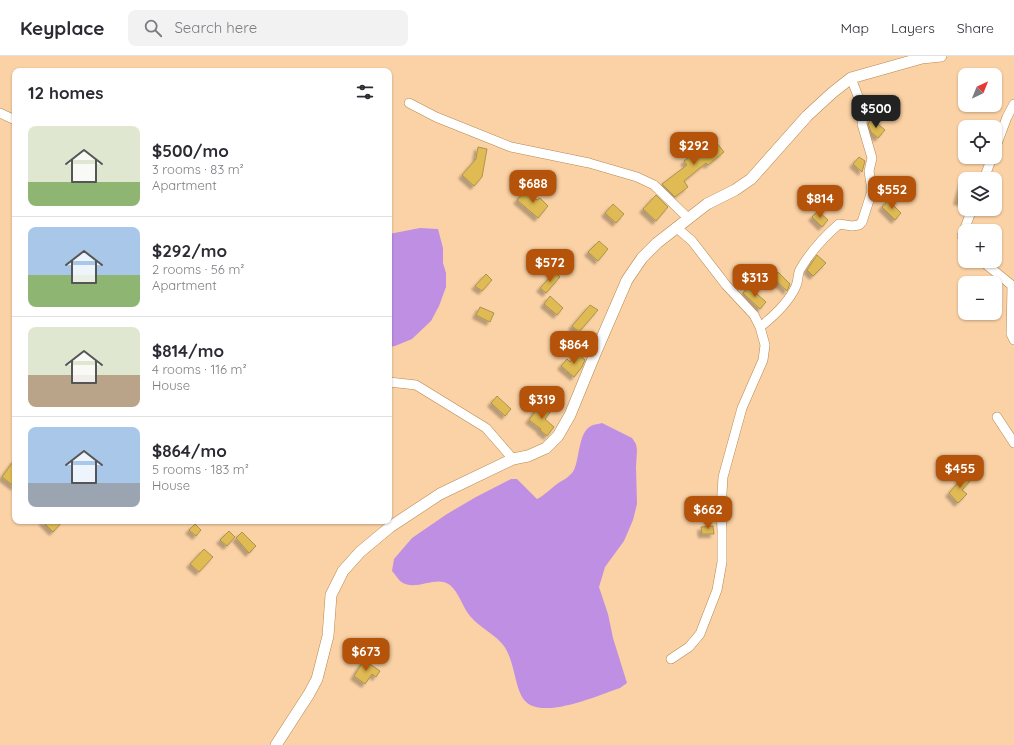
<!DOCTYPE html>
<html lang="en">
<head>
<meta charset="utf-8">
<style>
	:root { --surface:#fff; --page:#f2f2f3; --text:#2b2b33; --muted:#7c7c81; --line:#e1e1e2; --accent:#b45309 }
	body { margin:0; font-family:Quicksand,sans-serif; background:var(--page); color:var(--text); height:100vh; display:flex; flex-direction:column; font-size:15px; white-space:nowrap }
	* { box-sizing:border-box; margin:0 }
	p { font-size:13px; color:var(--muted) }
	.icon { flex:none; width:22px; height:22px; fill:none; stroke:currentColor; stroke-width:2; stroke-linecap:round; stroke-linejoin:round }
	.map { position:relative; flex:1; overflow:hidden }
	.details { position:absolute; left:12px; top:12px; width:380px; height:456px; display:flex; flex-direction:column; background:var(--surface); border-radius:8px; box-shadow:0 1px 3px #0004 }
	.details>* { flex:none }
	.needle { width:26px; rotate:43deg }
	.buttons { position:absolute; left:958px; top:12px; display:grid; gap:8px }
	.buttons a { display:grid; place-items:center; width:44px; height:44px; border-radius:8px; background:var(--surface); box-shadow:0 1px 3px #0004; font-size:20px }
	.price { position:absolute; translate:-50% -34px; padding:0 9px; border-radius:8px; background:var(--accent); color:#fff; font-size:13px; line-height:26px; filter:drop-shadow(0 1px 2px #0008) }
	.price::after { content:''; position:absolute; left:50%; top:24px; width:12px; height:9px; margin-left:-6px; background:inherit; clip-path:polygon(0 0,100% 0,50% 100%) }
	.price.selected { background:#222; color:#fff }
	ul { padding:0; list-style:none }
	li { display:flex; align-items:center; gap:12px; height:100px; padding:0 16px }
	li+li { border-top:1px solid var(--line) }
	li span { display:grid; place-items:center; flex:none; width:112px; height:80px; border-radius:8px; color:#555 }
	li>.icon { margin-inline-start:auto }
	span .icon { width:48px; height:48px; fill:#fffc; stroke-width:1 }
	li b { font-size:17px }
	h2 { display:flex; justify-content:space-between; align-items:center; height:48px; padding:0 16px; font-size:17px }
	header { display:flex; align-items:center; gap:24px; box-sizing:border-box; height:56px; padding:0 20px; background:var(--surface); border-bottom:1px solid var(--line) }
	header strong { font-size:19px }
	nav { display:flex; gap:22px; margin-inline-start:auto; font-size:14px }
	.search { width:280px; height:36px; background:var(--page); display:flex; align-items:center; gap:10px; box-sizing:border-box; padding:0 14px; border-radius:8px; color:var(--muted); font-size:15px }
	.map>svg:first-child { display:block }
	.water { fill:#bf8fe3 }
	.building { fill:#e0bb52; stroke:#ac934e; filter:url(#shadow) }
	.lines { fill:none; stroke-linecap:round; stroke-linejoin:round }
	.minor-casing { stroke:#b6884f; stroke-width:10 }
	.tertiary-casing { stroke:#b6884f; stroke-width:12 }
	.minor { stroke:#fff; stroke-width:9 }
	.tertiary { stroke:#fff; stroke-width:11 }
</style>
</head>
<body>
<header>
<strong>Keyplace</strong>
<div class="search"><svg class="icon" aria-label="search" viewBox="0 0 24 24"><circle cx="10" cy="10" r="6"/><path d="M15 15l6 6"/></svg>Search here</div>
<nav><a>Map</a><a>Layers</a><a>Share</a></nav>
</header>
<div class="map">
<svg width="1014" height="689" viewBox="0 0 1014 689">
	<defs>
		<filter id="shadow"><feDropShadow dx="-3.5" dy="3.5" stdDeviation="1" flood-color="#0004"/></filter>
	</defs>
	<rect width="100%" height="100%" fill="#fbd2a5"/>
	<path class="water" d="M420,172L438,173L443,192V207L446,217V231L439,250L431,265L412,283L395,290L389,291V178Z
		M602,367L632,382L636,388L637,394L636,411L637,448L633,464L624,485L605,511L599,531L608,558L613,582L627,627L620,632C598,639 534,669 521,639C514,624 514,605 504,590C495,578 479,571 470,560C462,550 460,538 450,529C436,518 415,537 400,525C397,522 395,518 392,515L394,503L412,482L447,458L476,441L511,423H517L537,443C545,439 550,433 557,428C563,424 570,421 574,414C580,402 578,374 593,369C596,368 600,368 602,367Z"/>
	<path class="building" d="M872,63L885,74L878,82L871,76L868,67Z
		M712,81L724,96L708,109L706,107L684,125L688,131L675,141L662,128L687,109L684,105L697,95L696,93Z
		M478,91L487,93L482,121L474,130L462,119L476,103Z
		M859,101L865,105L862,116L853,108Z
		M963,124H965V147L957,145Z
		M525,135L537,144L540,142L548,150L538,162L517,144Z
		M656,139L668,151L656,165L643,153Z
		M888,144L901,157L895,164L882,151Z
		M613,148L624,158L616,167L605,157Z
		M818,155L828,164L822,171L812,161Z
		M599,185L608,193L598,205L588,196Z
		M817,199L826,207L813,220L807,214Z
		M555,216L560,221L546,237L540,232Z
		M778,216L790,228L787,235L773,222Z
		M486,218L492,224L482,235L475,230Z
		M749,231L766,246L760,253L743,237Z
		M550,240L563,252L557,259L544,248Z
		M590,249L598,254L579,276L572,270Z
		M480,251L494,257L490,266L476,259Z
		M578,297L585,304L582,311L574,321L561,310L567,303L570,306Z
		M497,340L511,353L505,360L491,347Z
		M540,348L551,355L545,363L554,371L547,380L540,374L541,373L529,364Z
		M15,403V431L2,421Z
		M965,419L971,424L962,434L967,438L958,447L949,437Z
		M42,465H63L53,476Z
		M195,468L201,474L196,480L189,474Z
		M713,470L714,478H702L701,471Z
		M229,475L235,481L227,490L220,484Z
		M242,476L256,490L249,497L236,482Z
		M204,493L213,501L199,516L190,508Z
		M364,604L380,615L376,621L372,618L365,628L354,620Z"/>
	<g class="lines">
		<defs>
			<path id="minor" d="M409,47L436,61L511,91L589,107L637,121L654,129L688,162
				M0,57L15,64
				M995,93L1007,61L1014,48
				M984,123L992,101
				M965,188L962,180L972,153
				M982,205L1014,231
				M1012,229L1011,278L1014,284
				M760,271C774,260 789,246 796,230C799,224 797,217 801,212C811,195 824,181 839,168L852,170L859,169L862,166L872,135L869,115L872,102L862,68L863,57L861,48L851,22
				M389,326L416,329L486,372L513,403
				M997,361L1014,387
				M671,603L689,591L700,578L717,534L722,506V475L721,453L723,421L742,352L763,304L765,289L760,271L754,259L726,229L692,185L677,172"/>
			<path id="tertiary" d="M276,689L309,638L317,623L328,580L331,539L343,515L360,496L390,471L440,438L513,403L528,400L546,392L558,380L570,359L595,298L627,224L642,202L657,187L707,148L735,134L751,123L807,60L832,37L851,22L922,2L941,0"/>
		</defs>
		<use href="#minor" class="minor-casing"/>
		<use href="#tertiary" class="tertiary-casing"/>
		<use href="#minor" class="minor"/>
		<use href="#tertiary" class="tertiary"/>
	</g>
</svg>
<div class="buttons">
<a><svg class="needle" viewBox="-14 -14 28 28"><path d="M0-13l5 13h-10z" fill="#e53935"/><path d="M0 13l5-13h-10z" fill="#7c7c81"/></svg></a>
<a><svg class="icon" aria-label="locate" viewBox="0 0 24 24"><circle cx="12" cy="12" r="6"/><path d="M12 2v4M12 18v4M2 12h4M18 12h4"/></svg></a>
<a><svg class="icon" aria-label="layers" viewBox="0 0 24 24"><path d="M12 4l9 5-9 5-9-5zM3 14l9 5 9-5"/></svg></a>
<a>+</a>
<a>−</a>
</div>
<b class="price selected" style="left:876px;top:73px">$500</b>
<b class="price" style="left:694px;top:110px">$292</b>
<b class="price" style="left:533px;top:148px">$688</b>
<b class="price" style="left:892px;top:154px">$552</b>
<b class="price" style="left:820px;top:163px">$814</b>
<b class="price" style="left:550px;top:227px">$572</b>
<b class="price" style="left:755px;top:242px">$313</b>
<b class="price" style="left:574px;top:309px">$864</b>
<b class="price" style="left:542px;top:364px">$319</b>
<b class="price" style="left:960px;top:433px">$455</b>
<b class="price" style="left:708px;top:474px">$662</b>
<b class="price" style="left:366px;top:616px">$673</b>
<section class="details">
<h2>12 homes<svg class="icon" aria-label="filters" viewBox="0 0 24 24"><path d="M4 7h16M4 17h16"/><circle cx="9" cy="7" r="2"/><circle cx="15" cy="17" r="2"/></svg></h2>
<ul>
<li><span style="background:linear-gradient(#dfe7d0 70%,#8fb573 0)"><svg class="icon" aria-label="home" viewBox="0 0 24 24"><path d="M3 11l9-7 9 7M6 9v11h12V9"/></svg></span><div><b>$500/mo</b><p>3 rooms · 83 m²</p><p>Apartment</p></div></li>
<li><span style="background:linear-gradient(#a9c7e8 60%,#8fb573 0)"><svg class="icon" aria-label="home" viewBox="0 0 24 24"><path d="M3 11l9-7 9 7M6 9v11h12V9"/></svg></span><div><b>$292/mo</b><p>2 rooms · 56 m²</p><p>Apartment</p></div></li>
<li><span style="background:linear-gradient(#dfe7d0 60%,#b9a48a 0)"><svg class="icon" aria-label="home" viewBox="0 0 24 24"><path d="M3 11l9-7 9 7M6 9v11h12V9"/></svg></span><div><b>$814/mo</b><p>4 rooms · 116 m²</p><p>House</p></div></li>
<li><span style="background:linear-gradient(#a9c7e8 70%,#9aa5b1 0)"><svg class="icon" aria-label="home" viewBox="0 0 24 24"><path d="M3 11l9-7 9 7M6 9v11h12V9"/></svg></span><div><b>$864/mo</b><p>5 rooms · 183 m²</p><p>House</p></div></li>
</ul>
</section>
</div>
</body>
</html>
